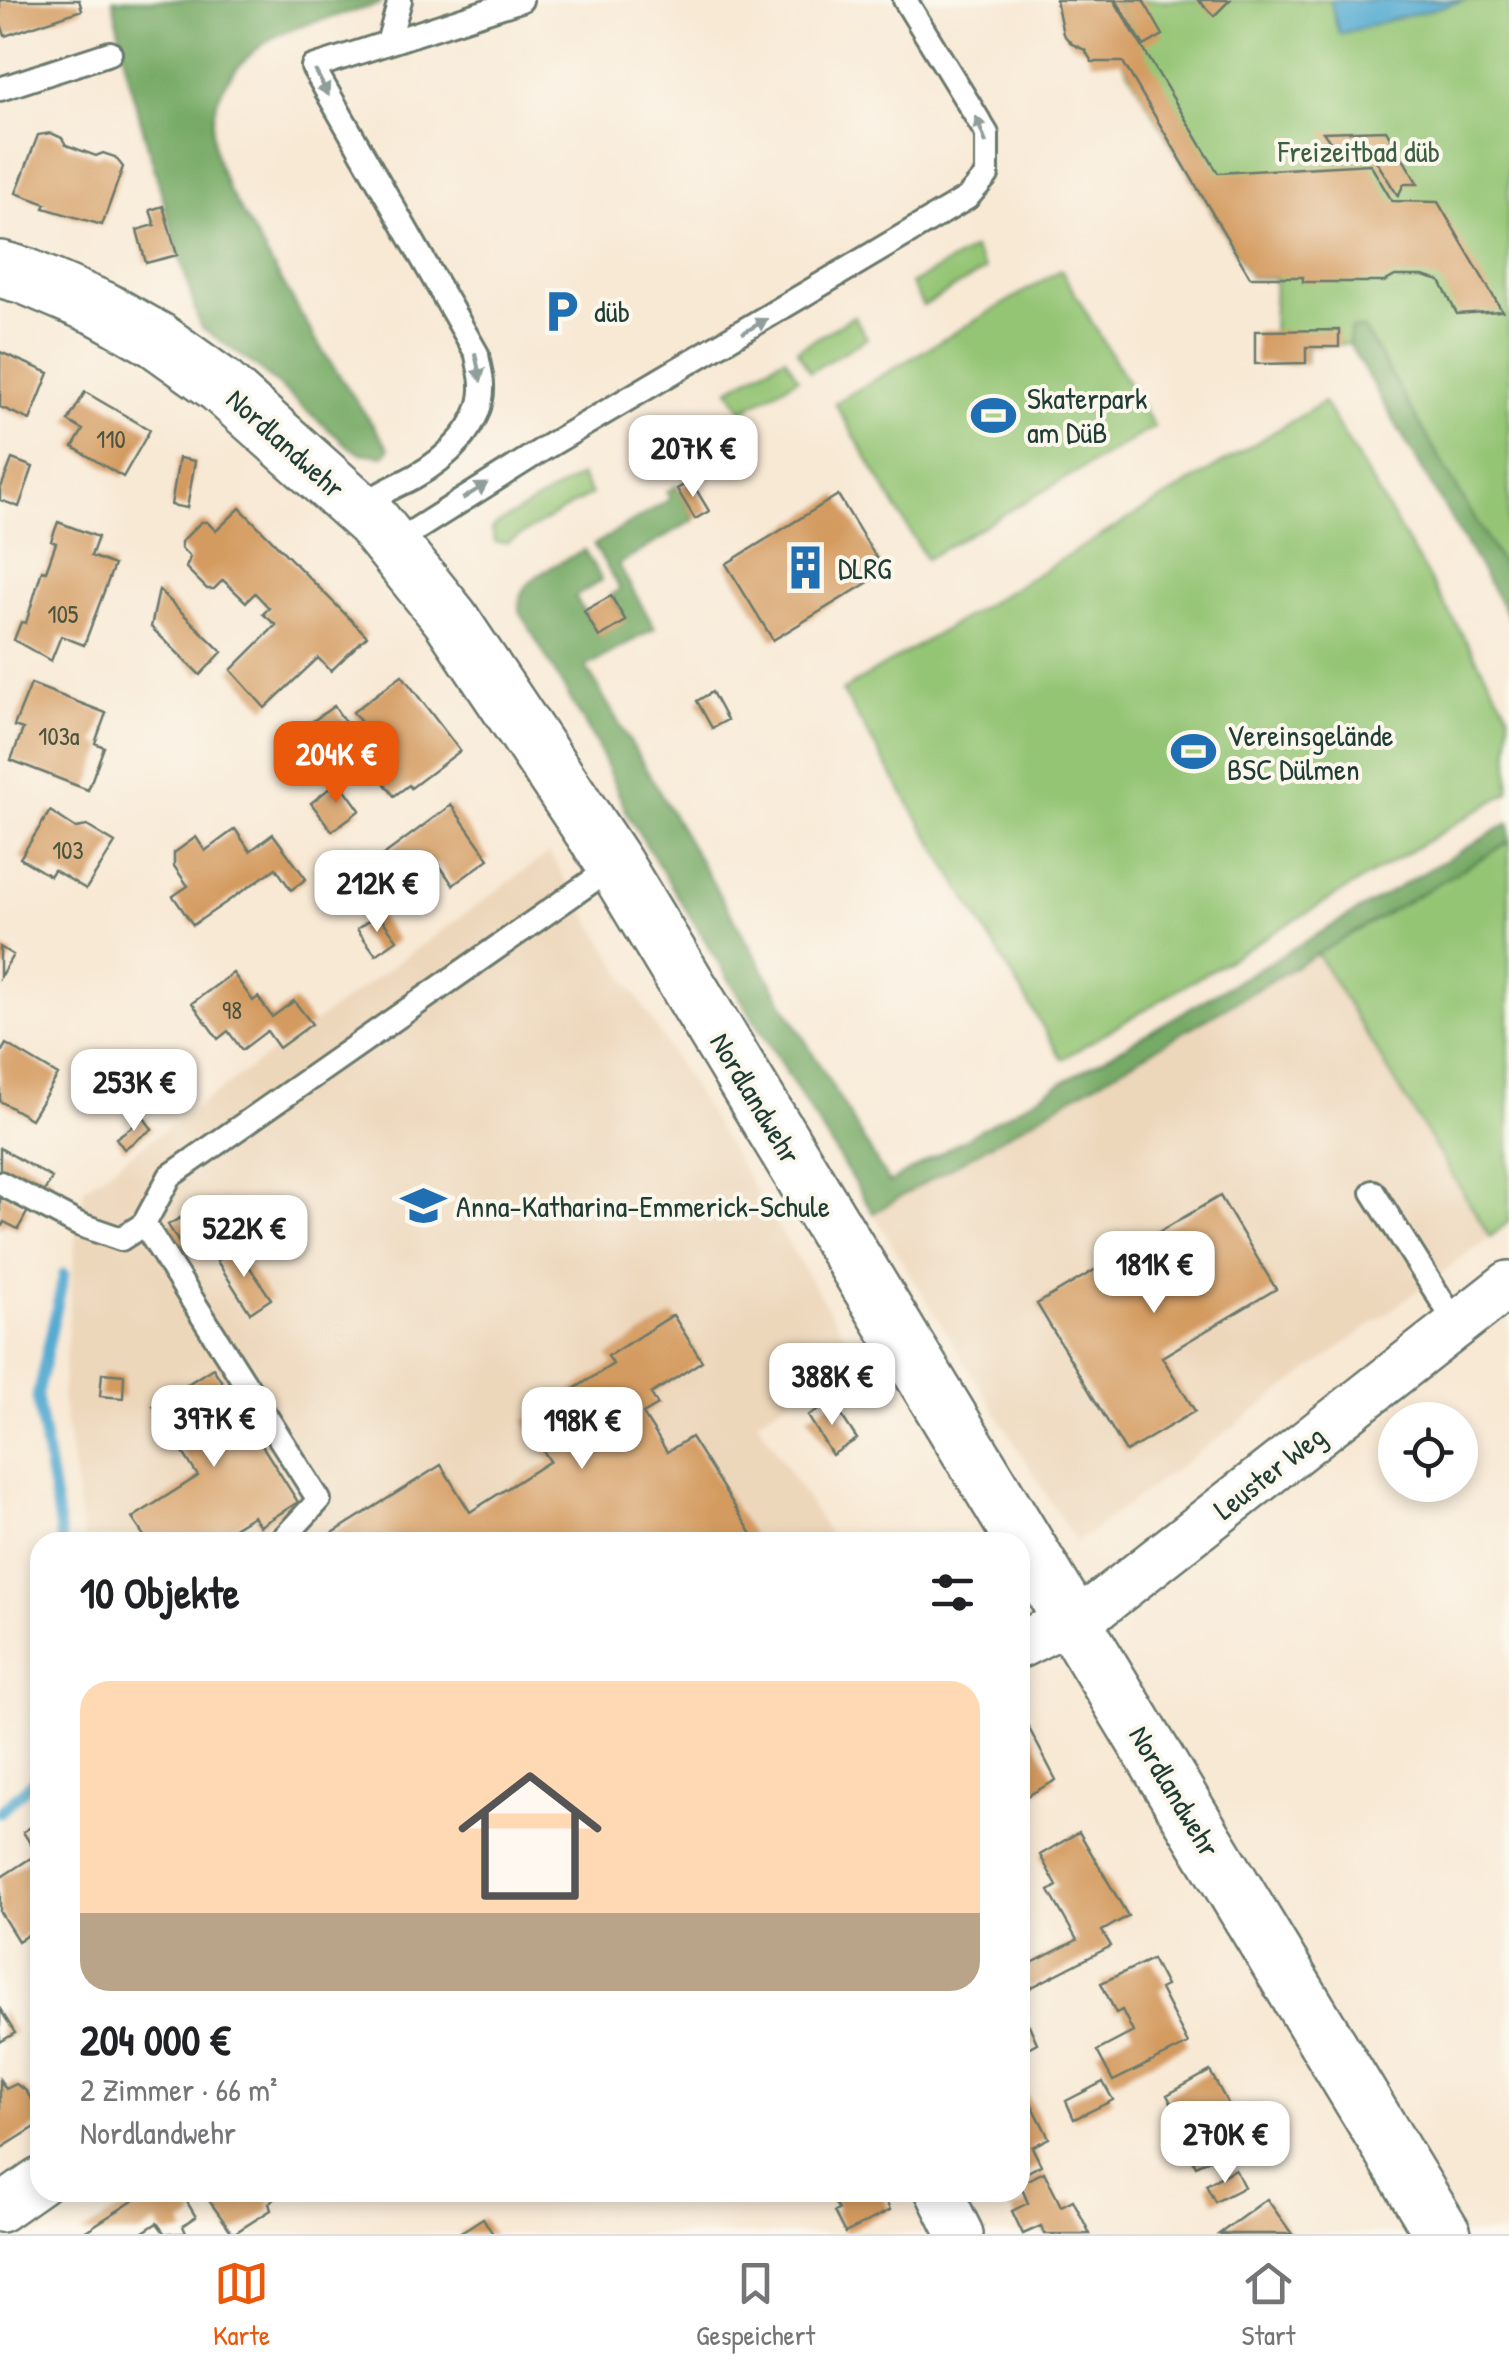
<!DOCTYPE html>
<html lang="de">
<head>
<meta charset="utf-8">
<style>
	:root { --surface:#fff; --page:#f6f6f6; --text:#202124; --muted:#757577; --line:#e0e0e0; --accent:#ea580c }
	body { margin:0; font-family:"Patrick Hand",sans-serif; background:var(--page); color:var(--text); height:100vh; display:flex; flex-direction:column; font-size:38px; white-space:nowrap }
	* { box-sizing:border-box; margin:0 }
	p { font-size:32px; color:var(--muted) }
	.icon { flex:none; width:55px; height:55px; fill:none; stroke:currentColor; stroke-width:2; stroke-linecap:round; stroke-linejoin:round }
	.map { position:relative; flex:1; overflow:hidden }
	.side { position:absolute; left:30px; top:1532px; width:1000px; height:670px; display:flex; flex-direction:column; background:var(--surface); border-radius:30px; box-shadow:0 5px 15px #0003 }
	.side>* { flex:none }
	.tools { position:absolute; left:1378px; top:1402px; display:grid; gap:20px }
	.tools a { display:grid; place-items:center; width:100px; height:100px; border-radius:50%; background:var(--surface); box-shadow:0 5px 15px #0003; font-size:50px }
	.price { position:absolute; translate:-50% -85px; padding:0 22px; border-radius:20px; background:#fff; color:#222; font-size:32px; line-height:65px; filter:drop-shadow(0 2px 5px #0008) }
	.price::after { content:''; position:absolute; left:50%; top:60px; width:30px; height:22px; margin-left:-15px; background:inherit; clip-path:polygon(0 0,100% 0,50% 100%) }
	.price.selected { background:var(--accent); color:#fff }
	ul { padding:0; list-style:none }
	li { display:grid; align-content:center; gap:20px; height:530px; padding:0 50px }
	li span { display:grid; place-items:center; height:310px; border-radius:30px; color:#555 }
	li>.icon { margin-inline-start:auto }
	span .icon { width:180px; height:180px; fill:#fffc; stroke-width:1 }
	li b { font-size:42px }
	h2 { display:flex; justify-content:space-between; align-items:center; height:120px; padding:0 50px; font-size:42px }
	.dock { display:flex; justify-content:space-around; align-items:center; height:140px; border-top:2px solid var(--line); background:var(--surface); font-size:28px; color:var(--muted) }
	.dock a { display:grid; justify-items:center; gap:5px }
	.dock .selected { color:var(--accent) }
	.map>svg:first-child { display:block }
	.built { fill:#edd7bb }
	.green { fill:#94c575; stroke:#5a8154; stroke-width:2.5 }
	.forest { fill:#7a6; stroke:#4b744d; stroke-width:2.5 }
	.water { fill:#54abd1; stroke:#3a7482; stroke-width:2.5 }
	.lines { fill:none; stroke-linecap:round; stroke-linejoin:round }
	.stream { stroke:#54abd1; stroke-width:11 }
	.building { fill:#d49b61 }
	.service-casing { stroke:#6b796c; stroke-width:28 }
	.minor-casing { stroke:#6b796c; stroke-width:50 }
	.tertiary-casing { stroke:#6b796c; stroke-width:60 }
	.service { stroke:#fff; stroke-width:22 }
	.minor { stroke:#fff; stroke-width:45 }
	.tertiary { stroke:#fff; stroke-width:55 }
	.oneway { fill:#8f9e9a }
	.labels { text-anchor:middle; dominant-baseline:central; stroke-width:8; stroke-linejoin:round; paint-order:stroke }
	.number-label { font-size:25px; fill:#4c543f }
	.park-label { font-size:30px; fill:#3c5f44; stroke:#fbf7ec }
	.poi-label { font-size:30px; fill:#1f3d34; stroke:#fbf7ec; text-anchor:start }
	.street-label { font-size:30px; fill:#1f3d34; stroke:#fbf7ec }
</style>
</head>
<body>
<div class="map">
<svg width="1509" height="2234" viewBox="0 0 1509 2234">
	<rect width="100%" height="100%" fill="#fbf7ec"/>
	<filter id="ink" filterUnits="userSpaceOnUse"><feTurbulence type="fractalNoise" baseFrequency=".01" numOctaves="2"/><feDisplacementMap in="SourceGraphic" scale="20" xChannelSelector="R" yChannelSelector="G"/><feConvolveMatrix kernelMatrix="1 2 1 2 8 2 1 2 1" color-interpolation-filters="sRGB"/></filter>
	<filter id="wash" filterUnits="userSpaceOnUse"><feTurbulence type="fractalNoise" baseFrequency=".0048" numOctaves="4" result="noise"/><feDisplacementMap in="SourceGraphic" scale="40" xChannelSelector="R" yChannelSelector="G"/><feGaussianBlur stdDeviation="2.25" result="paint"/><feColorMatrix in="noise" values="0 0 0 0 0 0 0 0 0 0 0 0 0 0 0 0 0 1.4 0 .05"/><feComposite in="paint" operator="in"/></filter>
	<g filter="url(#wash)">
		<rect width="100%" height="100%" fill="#f8e9d5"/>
		<path class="built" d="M549,853L846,1338L782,1378L793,1397L757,1420L834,1542H84L62,1396L76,1235L84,1188Z
			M1317,954L1490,1237L1076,1543L873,1213Z"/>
		<path class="green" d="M1114,0H1509V577L1364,329H1351L1349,344L1307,347L1306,363H1272L1275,278L1250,277L1123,62L1149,61Z
			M973,249L985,270L923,306L911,284Z
			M1061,270L1154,427L926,559L835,403Z
			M854,316L867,338L810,372L797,350Z
			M785,357L798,378L742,411L729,389Z
			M1324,402L1509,713V792L1062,1059L842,691Z
			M580,476L591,494L507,543L495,542L492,530L496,525Z
			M1509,842V1222L1490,1237L1317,954Z"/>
		<path class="forest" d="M113,0H381L380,4C346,14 306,22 274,37C259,45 250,55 238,67C203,106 208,146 229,191L322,350L389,449L384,456L360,453L348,446L257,367L200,326L128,77Z
			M1351,329H1364L1509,577V618L1356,356L1349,344Z
			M676,486L695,519L618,565L655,628L586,667L889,1183L1509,823V842L873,1213L629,817L596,743L520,612C513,579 560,564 584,550L602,580L575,597L599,636L625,620L611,596L620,589L594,545L670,499L667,492Z"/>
		<path class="water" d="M1330,0H1466L1339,34Z"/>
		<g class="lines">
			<path class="stream" d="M62,1542L37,1397L64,1274
				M0,1812L40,1775"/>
		</g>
		<g id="blocks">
			<path class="building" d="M0,0H79L82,10L5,36L0,21Z
				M1056,0H1114L1218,173L1370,164L1392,201L1438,202L1502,311L1457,314L1440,281L1423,276H1395L1384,282H1303V277H1250L1123,62H1092L1085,50L1072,44L1063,34Z
				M1116,0H1143L1163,35L1144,46Z
				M1198,0H1230L1214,16Z
				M1386,130L1418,184H1404L1398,196L1373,156L1324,155L1331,143L1323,132Z
				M51,133L62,138L66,145L96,156L103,153L115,157L123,167L102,225L44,208L46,204L16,193L38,135Z
				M163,206L177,255L146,263L137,230L155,225L150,210Z
				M1339,330V347H1306V363L1255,364V331Z
				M0,352L49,373L30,420L0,407Z
				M85,392L150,430L123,477L73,447L83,430L68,421Z
				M179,458L195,461L187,508L171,505Z
				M12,459L33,467L19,507L0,500V490Z
				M691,481L709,511L695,519L677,489Z
				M838,495L885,572L773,640L726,564Z
				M240,508L367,636L331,671L318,658L265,708L231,670L276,625L263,614L269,608L255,593L246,602L223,580L214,589H207L186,568L190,557L181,548V542L201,522H207L216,531Z
				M58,522L98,537L91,556L114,565L84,645L61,636L51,661L14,640L21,622L26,623L42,570L46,571L56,543L51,541Z
				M159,590L222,652L200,675L151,627Z
				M611,596L626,621L599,637L584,611Z
				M402,675L460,751L411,788L409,785L394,796L353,742L367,730L353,712Z
				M31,684L106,713L95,743L104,747L88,790L11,760L23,729L14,726Z
				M712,692L727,720L712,728L697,701Z
				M334,706L347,725L343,727L347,733L323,751L306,726Z
				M339,781L360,810L332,831L311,803Z
				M451,805L489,859L453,885L438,863L399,889L378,859Z
				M50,811L76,828L87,826L115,843L86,889L54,870L50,876L20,858Z
				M235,829L250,851L273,834L306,879L291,890L276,868L193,925L173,896L188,886L174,866V853L196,837L205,851Z
				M378,914L397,940L376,955L357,929Z
				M0,947L13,955L0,977Z
				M233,973L253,1001L258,997L272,1017L294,1001L312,1024L279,1048L267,1031L242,1050L228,1031L218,1039L192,1003Z
				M6,1044L58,1075L31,1119L0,1101V1054Z
				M144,1118L152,1129L124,1149L116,1138Z
				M0,1148L52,1178L41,1197L0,1172Z
				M0,1192L29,1209L18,1229L4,1222L0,1230Z
				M1220,1196L1276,1289L1162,1357L1195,1411L1126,1452L1037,1304Z
				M180,1218L197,1245L185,1252L168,1225Z
				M237,1248L271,1299L250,1313L217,1261Z
				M673,1315L702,1361L651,1394L658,1405L643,1414L667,1452L691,1437L757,1542H307L317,1536L320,1541L441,1465L470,1512L550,1461L524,1421L613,1364L608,1356Z
				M213,1368L298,1502L260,1526L253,1516L232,1529L240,1542H148L132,1518L198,1476L153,1406Z
				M102,1373L124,1375L123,1398L100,1396Z
				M832,1401L857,1439L832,1455L808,1416Z
				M1020,1711L1056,1780L1020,1800Z
				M40,1821V1927L18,1941L0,1912V1878L37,1854L23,1832Z
				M1079,1832L1128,1916L1102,1931L1111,1946L1028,1989L1020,1969L1077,1940L1049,1891L1057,1886L1040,1855Z
				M1152,1959L1166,1986L1160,1989L1188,2044L1113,2081L1097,2051L1133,2032L1122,2010L1116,2013L1101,1983Z
				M0,2009L15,2033L0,2042Z
				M1029,2025L1037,2043L1020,2052V2030Z
				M1210,2071L1247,2139L1196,2166L1176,2127L1182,2124L1167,2095Z
				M0,2080L6,2089L16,2084L26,2091L40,2112V2124L0,2149Z
				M1103,2082L1113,2100L1074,2119L1066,2101Z
				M1023,2087L1049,2138L1032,2147L1041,2165L1020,2176V2089Z
				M1235,2169L1244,2187L1215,2202L1206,2185Z
				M1044,2172L1061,2206L1073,2200L1090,2234H1045L1041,2226L1023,2234L1012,2211L1028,2203L1020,2184Z
				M147,2192H161L165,2198L181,2192L196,2217L183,2226L186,2233L165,2234L157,2223L140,2234H81Z
				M203,2192H284L269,2203L271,2210L233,2234Z
				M818,2192H882L890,2210L845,2233L834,2212L838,2210L832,2197L823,2202Z
				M1267,2199L1292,2234H1219Z
				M483,2218L493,2234H457L469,2227Z"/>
		</g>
	</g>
	<g filter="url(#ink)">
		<use href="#blocks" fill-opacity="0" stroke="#6b796c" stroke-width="2.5"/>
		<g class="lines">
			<defs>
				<path id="service" d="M388,43L400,0
					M0,89L110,53
					M359,508C378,493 393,488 414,477C445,460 484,425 482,385C482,375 478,364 477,354L313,67L521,0
					M393,544L545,448L967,198L987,175V134L905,0
					M0,1183L78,1224L121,1239L144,1224L170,1176L615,865
					M1373,1192L1457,1325
					M144,1224L319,1500L280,1542"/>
				<path id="minor" d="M1020,1645L1100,1605L1509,1284
					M939,2192L960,2234
					M0,2209L40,2181"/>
				<path id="tertiary" d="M0,269L25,276L102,309L157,340L220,385L372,521L450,618L615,865L1443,2234"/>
			</defs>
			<use href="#service" class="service-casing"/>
			<use href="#minor" class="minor-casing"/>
			<use href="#tertiary" class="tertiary-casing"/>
			<use href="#service" class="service"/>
			<use href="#minor" class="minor"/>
			<use href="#tertiary" class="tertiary"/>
		</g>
		<defs><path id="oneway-solid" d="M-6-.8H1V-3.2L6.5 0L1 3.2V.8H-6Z" transform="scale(2.5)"/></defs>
		<g class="oneway">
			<use href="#oneway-solid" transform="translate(322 83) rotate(62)"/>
			<use href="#oneway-solid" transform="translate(981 130) rotate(-111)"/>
			<use href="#oneway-solid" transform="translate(755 326) rotate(-30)"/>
			<use href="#oneway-solid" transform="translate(478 367) rotate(78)"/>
			<use href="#oneway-solid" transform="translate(475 491) rotate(-32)"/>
		</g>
	</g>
	<defs>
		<symbol id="parking-bare" viewBox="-9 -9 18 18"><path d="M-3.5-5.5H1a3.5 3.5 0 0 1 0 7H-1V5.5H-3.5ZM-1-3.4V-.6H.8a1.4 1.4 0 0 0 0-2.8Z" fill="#1f6fb2" stroke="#fbf7ec" stroke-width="2.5" paint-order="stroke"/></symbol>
		<symbol id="stadium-bare" viewBox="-9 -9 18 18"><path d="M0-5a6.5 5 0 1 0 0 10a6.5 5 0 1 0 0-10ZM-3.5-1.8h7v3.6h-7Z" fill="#1f6fb2" stroke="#fbf7ec" stroke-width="2.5" paint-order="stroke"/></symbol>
		<symbol id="building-bare" viewBox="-9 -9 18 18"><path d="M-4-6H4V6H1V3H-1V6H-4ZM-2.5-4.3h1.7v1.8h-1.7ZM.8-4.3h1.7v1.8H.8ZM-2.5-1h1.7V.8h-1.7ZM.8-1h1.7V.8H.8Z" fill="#1f6fb2" stroke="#fbf7ec" stroke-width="2.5" paint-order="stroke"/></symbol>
		<symbol id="school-bare" viewBox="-9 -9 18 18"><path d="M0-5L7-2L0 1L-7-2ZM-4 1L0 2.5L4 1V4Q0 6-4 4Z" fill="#1f6fb2" stroke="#fbf7ec" stroke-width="2.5" paint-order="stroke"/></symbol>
	</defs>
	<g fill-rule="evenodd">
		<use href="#parking-bare" x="530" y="280" width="63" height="63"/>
		<use href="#stadium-bare" x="962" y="384" width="63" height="63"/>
		<use href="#building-bare" x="774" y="536" width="63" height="63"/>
		<use href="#stadium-bare" x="1162" y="720" width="63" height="63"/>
		<use href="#school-bare" x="392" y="1174" width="63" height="63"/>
	</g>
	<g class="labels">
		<g class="number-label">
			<text x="111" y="439">110</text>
			<text x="63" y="614">105</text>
			<text x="59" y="736">103a</text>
			<text x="68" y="850">103</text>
			<text x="232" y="1010">98</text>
		</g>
		<g class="park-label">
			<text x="1359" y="151">Freizeitbad düb</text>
		</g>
		<g class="poi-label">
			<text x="594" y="311">düb</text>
			<text x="1027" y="398">Skaterpark<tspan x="1027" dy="34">am DüB</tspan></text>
			<text x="838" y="568">DLRG</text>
			<text x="1227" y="735">Vereinsgelände<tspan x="1227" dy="34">BSC Dülmen</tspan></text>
			<text x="456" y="1206">Anna-Katharina-Emmerick-Schule</text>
		</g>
		<g class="street-label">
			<text transform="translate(286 443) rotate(42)">Nordlandwehr</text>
			<text transform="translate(756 1098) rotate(59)">Nordlandwehr</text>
			<text transform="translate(1269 1472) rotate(-38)">Leuster Weg</text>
			<text transform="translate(1175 1791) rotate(59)">Nordlandwehr</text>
		</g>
	</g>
</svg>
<div class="tools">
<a><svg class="icon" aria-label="locate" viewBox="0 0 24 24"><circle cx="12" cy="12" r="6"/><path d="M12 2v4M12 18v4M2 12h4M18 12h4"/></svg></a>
</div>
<b class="price" style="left:693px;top:500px">207K €</b>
<b class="price selected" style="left:336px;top:806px">204K €</b>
<b class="price" style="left:377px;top:935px">212K €</b>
<b class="price" style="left:134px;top:1134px">253K €</b>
<b class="price" style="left:244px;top:1280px">522K €</b>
<b class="price" style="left:1154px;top:1316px">181K €</b>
<b class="price" style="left:832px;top:1428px">388K €</b>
<b class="price" style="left:214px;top:1470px">397K €</b>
<b class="price" style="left:582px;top:1472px">198K €</b>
<b class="price" style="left:1225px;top:2186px">270K €</b>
<section class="side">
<h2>10 Objekte<svg class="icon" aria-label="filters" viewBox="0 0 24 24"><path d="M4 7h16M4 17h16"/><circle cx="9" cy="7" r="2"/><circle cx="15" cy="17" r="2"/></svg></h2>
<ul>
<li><span style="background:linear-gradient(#ffd9b3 75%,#b9a48a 0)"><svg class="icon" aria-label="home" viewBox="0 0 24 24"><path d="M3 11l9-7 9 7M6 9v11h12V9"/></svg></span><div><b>204 000 €</b><p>2 Zimmer · 66 m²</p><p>Nordlandwehr</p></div></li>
</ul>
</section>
</div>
<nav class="dock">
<a class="selected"><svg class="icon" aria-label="map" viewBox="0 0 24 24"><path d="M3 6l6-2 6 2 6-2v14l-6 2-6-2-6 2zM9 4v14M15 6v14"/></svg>Karte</a>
<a><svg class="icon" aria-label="saved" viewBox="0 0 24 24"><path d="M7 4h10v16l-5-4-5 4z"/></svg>Gespeichert</a>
<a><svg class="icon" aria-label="home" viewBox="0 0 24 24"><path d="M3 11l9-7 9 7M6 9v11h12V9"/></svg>Start</a>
</nav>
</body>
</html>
